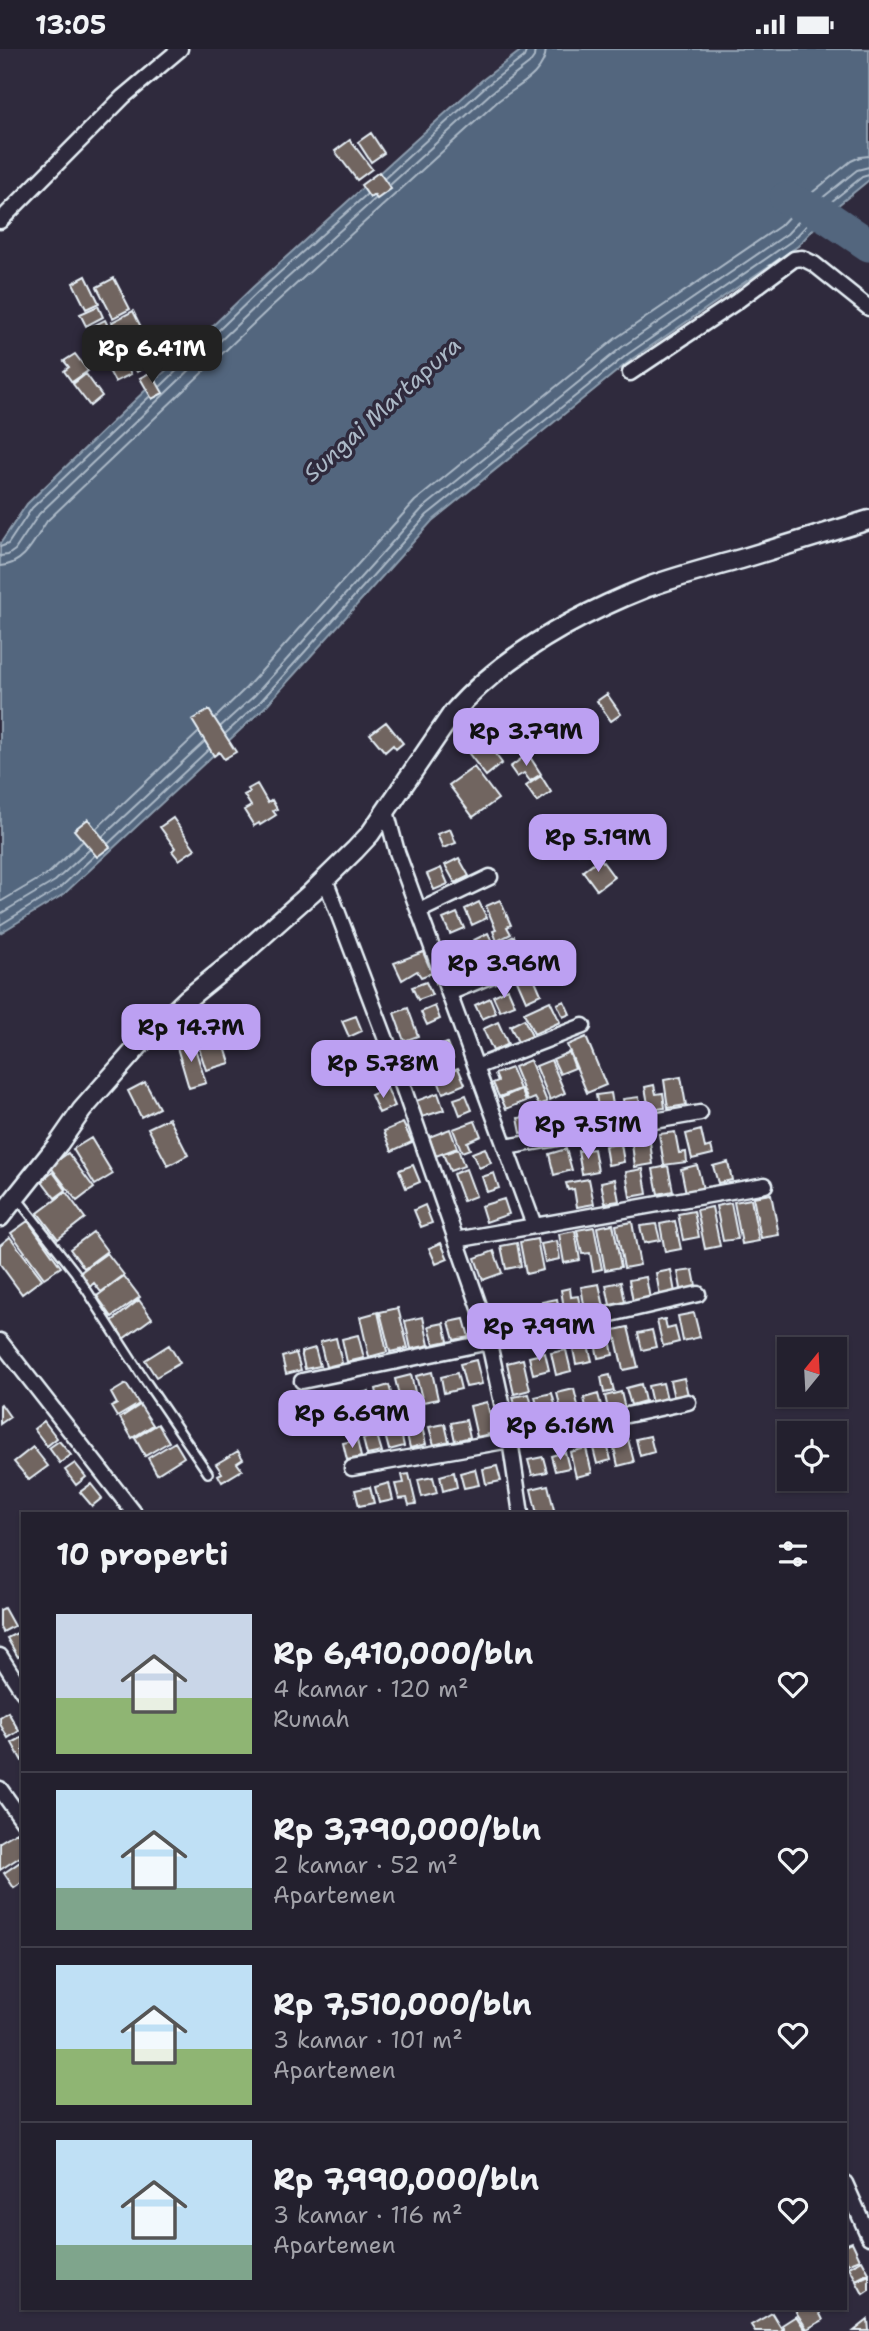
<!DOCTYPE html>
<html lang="id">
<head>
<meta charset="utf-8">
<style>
	:root { --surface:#23202e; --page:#2f2d3a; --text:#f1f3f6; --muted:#a3a3aa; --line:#403e4a; --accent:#bca0f2 }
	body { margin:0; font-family:"Shantell Sans",sans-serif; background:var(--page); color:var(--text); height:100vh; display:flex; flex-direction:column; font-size:26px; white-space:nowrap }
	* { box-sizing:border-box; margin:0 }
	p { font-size:23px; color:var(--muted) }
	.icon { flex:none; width:38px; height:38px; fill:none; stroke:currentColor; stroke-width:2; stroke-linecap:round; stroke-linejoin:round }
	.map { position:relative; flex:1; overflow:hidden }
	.drawer { position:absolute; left:21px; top:1463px; width:826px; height:798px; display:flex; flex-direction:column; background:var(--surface); border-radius:0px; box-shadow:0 2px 5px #0004,0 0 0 2px var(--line) }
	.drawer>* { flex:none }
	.needle { width:46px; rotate:18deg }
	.tools { position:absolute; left:777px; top:1288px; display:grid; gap:14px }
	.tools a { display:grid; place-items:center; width:70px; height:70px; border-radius:0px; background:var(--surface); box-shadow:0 2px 5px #0004,0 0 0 2px var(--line); font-size:35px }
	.price { position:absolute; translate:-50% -60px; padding:0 16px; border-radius:14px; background:var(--accent); color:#111; font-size:23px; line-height:46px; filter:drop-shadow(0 2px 4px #0008) }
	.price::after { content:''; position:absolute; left:50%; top:42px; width:21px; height:16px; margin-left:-10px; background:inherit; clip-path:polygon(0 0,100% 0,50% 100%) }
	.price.selected { background:#222; color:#fff }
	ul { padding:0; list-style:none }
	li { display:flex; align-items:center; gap:21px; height:175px; padding:0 35px }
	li+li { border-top:2px solid var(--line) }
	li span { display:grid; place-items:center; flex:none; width:196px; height:140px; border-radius:0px; color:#555 }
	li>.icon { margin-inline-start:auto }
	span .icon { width:84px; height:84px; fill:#fffc; stroke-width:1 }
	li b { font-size:30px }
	h2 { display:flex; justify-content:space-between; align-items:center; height:84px; padding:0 35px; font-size:30px }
	.status { display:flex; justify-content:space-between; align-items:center; height:49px; padding:0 35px; background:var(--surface); direction:ltr }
	.status svg { height:19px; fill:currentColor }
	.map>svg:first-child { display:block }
	.water { fill:#52667e; stroke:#8e9eaf; stroke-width:2 }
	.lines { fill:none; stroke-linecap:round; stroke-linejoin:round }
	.shore { stroke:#acb9c7; stroke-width:2 }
	.river { stroke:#52667e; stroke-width:33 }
	.building { fill:#716560; stroke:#e8f1f8; stroke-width:2 }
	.service-casing { stroke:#e8f1f8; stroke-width:12 }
	.minor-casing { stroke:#e8f1f8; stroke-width:19 }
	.tertiary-casing { stroke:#e8f1f8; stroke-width:23 }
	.service { stroke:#2f2a3d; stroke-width:7 }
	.minor { stroke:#2f2a3d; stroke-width:14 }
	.tertiary { stroke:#2f2a3d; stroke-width:18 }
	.labels { text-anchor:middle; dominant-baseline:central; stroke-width:7; stroke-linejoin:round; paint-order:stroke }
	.water-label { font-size:23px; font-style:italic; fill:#acb9c7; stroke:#2f2a3d }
</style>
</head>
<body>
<div class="status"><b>13:05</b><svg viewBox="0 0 49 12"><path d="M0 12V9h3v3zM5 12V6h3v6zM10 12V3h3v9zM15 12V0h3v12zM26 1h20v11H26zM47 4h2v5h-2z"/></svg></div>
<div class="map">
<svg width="869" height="2282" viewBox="0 0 869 2282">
	<rect width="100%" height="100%" fill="#2f2a3d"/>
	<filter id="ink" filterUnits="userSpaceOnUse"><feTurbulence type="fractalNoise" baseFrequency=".0143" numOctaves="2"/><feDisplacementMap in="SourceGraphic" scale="14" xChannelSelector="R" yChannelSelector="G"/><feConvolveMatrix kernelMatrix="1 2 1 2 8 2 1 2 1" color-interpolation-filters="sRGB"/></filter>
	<g filter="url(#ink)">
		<path class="water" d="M523,0H869V131L826,166L798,197L632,310L432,472L265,658L64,845L0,884V495L27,455L253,238L481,32Z"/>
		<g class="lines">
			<path class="shore" d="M385,129L486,37L524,8L527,0
				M390,136L491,44L529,15L534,8L535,0
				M161,337L258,243L366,146
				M0,498L8,495L32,459L149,348
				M0,507L8,506L15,501L39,465L264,250L375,150
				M0,517C25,516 35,490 47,472L271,258L498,52C516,38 545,25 546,0
				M216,668L246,639L415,452L616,289L780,177L808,147L851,112L860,108L869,107
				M221,677L254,647L422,460L622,298L787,185L816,154L857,121L869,118
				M226,684L260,653L427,466L628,305L793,191L821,161L862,128L869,126
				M97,779L198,684
				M103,787L204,693
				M109,794L208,701
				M0,853L49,824L82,793
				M0,865L55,832L89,801
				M0,876L60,839L94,807"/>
			<path class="river" d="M786,149L826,167L869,196"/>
		</g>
		<path class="building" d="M371,84L384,104L371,113L358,93Z
			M350,91L372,120L357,131L335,102Z
			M379,123L391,140L377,150L374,146L370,149L361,136Z
			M86,227L99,254L86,260L73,234Z
			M114,229L130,260L113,269L97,238Z
			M98,257L103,268L86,277L80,265Z
			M133,262L142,280L134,284L140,295L126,302L112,273Z
			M105,271L120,302L104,310L89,279Z
			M147,294L157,312L137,323L127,305Z
			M75,305L88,322L72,333L64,322L69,318L64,312Z
			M121,307L131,325L115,333L105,314Z
			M151,323L163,344L152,350L140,329Z
			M86,325L102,347L90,357L73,335Z
			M607,645L621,665L611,672L597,652Z
			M209,661L236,703L224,710L219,703L214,707L192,671Z
			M386,673L403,694L396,700L393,696L385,703L370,685Z
			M479,684L502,714L486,727L463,697Z
			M528,705L541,725L530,732L524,724L517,728L510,718Z
			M474,718L498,750L473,768L449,736Z
			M541,727L551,743L537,753L526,737Z
			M257,735L268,754L272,751L277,760L273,762L276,766L260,776L259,774L254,777L244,761L251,757L244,746L250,743L248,740Z
			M173,769L195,800L179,811L172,802L175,799L160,778Z
			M88,770L110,798L97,808L74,781Z
			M576,777L590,796L579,804L565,785Z
			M450,780L456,794L443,799L437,785Z
			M459,809L469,827L455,834L445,816Z
			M600,809L614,828L597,841L583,822Z
			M441,819L448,835L434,841L427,825Z
			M500,851L511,876L507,878L511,885L497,892L493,882L496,881L486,857Z
			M479,853L487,869L472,876L465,860Z
			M457,864L464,879L450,885L443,870Z
			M488,884L501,911L486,917L474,891Z
			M514,887L521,903L505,910L498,895Z
			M467,894L479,920L460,928L448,903Z
			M423,903L432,924L421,928L417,922L402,931L394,914Z
			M531,922L541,945L526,952L516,929Z
			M426,933L432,946L418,951L412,938Z
			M508,940L515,956L500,962L493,947Z
			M490,949L496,964L482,970L475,956Z
			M550,952L560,973L534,985L524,964Z
			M564,952L570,965L563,968L557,955Z
			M435,957L440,970L427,976L421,963Z
			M408,959L418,987L404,992L394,964Z
			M356,967L362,982L349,988L342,972Z
			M524,970L532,987L518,993L510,977Z
			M498,973L508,995L493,1002L483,980Z
			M179,974L183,987L172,990L169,977Z
			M212,985V988L221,985L230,1014L206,1021L196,990Z
			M586,988L606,1036L587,1044L567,996Z
			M192,990L206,1034L189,1039L176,995Z
			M447,994L453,1009L441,1014L435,999Z
			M373,1002L380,1018L363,1025L356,1009Z
			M569,1003L575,1019L560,1025L553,1010Z
			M424,1006L430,1024L418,1028L411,1010Z
			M530,1011L547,1053L539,1056L535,1049L528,1052L514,1018Z
			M551,1011L565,1044L550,1051L536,1017Z
			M458,1019L465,1035L443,1044L436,1027Z
			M511,1019L520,1040L499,1048L493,1034L498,1032L495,1025Z
			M681,1028L686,1056L668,1059L664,1031Z
			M145,1033L159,1059L141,1068L128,1042Z
			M654,1036L656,1045L663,1044L665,1059L649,1061L645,1038Z
			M387,1039L395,1057L379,1064L371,1046Z
			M521,1040L526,1052L506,1060L501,1049Z
			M438,1044L444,1061L422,1068L416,1052Z
			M611,1044L615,1067L600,1070L596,1046Z
			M466,1046L472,1061L460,1066L454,1050Z
			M639,1048L641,1064L625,1066L623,1050Z
			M586,1057L588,1072L573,1074L571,1060Z
			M558,1063L561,1078L546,1080L544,1066Z
			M533,1067L535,1081L521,1084L518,1069Z
			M169,1069L188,1106L168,1117L148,1079Z
			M475,1072L481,1087L467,1093L470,1100L462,1103L453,1080Z
			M403,1074L412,1093L392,1102L384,1082Z
			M450,1080L457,1099L436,1107L429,1088Z
			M701,1081L705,1099L711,1097L713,1105L692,1110L686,1085Z
			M675,1083L679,1104L686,1103L687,1113L664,1116L659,1085Z
			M91,1089L113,1125L95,1136L73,1100Z
			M650,1093L653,1115L635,1118L632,1095Z
			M621,1095L624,1113L608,1116L605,1097Z
			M485,1099L491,1114L479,1119L472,1104Z
			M458,1100L464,1117L450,1122L443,1105Z
			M566,1100L572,1121L554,1126L549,1105Z
			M594,1100L598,1122L582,1125L578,1102Z
			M68,1104L94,1139L77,1152L50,1117Z
			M728,1113L732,1131L718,1134L713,1117Z
			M413,1116L420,1133L406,1139L399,1121Z
			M697,1116L703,1140L686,1144L681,1120Z
			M668,1117L673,1142L658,1145L653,1120Z
			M466,1120L476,1147L463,1152L453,1125Z
			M643,1120L647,1145L630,1148L626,1123Z
			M53,1123L66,1141L55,1149L42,1132Z
			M494,1124L499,1139L487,1143L482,1128Z
			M589,1130L594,1155L577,1158L574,1140L568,1141L566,1134Z
			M615,1130L619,1152L605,1154L601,1133Z
			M66,1143L85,1169L58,1190L38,1164Z
			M771,1145L779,1186L761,1189L753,1148Z
			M504,1150L509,1165L486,1173L481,1157Z
			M751,1150L759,1192L742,1195L734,1153Z
			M731,1154L738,1190L723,1192L716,1157Z
			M425,1156L432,1174L421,1178L414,1161Z
			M712,1158L720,1197L705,1200L697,1161Z
			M694,1162L699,1188L683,1191L678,1165Z
			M28,1172L61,1218L44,1229L11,1184Z
			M675,1172L681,1200L665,1203L660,1175Z
			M632,1173L640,1216L624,1219L616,1176Z
			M613,1175L621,1218L605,1221L597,1178Z
			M656,1175L660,1191L644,1194L640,1177Z
			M594,1178L602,1220L593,1222L590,1204L582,1205L577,1181Z
			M575,1182L580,1211L564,1214L559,1185Z
			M93,1183L107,1202L84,1219L70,1200Z
			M10,1188L42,1230L22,1245L0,1215V1196Z
			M537,1190L543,1221L526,1225L520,1193Z
			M557,1192L560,1210L545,1213L541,1195Z
			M441,1194L448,1210L436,1215L429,1199Z
			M517,1194L521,1217L506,1220L501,1197Z
			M494,1202L502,1224L483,1231L475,1209Z
			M107,1204L124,1226L101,1243L94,1234L88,1239L78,1225Z
			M671,1221L675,1244L660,1247L656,1224Z
			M693,1221L697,1242L682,1245L678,1223Z
			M124,1227L140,1248L112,1268L97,1247Z
			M646,1228L650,1250L633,1253L629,1231Z
			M621,1233L625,1253L610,1256L606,1236Z
			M599,1235L604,1258L585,1261L581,1238Z
			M570,1239L571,1248L578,1247L581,1262L565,1265L561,1241Z
			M557,1250L560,1268L545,1270L542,1253Z
			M139,1251L152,1269L123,1290L111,1273Z
			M535,1255L538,1274L523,1276L519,1258Z
			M398,1259L408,1299L390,1303L380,1263Z
			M514,1260L517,1278L502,1281L499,1263Z
			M378,1263L387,1303L369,1308L360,1268Z
			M694,1264L700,1288L683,1292L678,1267Z
			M423,1268L429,1296L411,1300L405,1272Z
			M464,1270L469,1288L454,1291L449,1273Z
			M665,1270L667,1280L675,1278L679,1293L663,1297L657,1272Z
			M444,1274L448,1292L434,1295L429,1277Z
			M628,1278L638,1318L623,1321L614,1281Z
			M652,1281L656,1298L642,1301L638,1284Z
			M358,1286L364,1309L347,1313L342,1290Z
			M336,1289L342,1314L326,1318L320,1293Z
			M610,1290L613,1306L598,1309L595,1294Z
			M169,1296L180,1314L156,1328L145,1311Z
			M588,1296L592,1312L576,1315L573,1300Z
			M315,1299L320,1317L305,1320L301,1303Z
			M566,1301L571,1322L556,1326L551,1304Z
			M296,1304L301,1321L286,1325L282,1308Z
			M545,1304L549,1321L533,1325L529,1308Z
			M523,1310L530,1341L514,1345L507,1314Z
			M476,1311L482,1335L466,1338L460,1315Z
			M432,1323L438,1350L423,1353L416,1327Z
			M457,1324L461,1340L444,1344L441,1328Z
			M411,1326L419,1360L403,1364L395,1330Z
			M610,1326L614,1342L604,1344L601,1328Z
			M684,1329L688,1346L674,1349L670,1332Z
			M663,1334L667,1350L652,1354L648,1337Z
			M126,1335L139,1355L117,1368L111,1358L117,1355L111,1344Z
			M641,1335L645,1352L631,1356L626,1339Z
			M389,1336L394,1356L380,1359L376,1340Z
			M574,1340L581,1369L564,1373L557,1344Z
			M369,1342L375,1368L360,1372L354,1346Z
			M621,1343L625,1360L609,1364L605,1347Z
			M552,1344L560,1374L542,1378L535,1348Z
			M529,1345L537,1375L521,1378L513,1348Z
			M598,1345L603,1364L588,1367L584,1349Z
			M348,1346L351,1362L336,1366L333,1350Z
			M325,1350L329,1366L315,1369L311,1354Z
			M487,1353L494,1384L477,1388L470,1357Z
			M1,1355L10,1368L0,1375V1356Z
			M140,1356L153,1376L132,1389L120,1369Z
			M466,1371L470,1388L455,1392L451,1374Z
			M44,1372L57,1389L47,1397L34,1380Z
			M158,1375L169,1393L145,1407L135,1389Z
			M399,1375L404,1397L389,1401L383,1378Z
			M445,1375L449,1392L434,1396L429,1378Z
			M422,1378L426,1395L410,1399L406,1381Z
			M377,1386L382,1403L367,1406L363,1390Z
			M650,1387L654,1403L640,1407L636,1390Z
			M628,1390L634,1413L618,1417L613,1394Z
			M357,1391L361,1408L347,1411L343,1394Z
			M59,1392L71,1406L60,1414L49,1399Z
			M175,1393L184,1408L157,1425L148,1409Z
			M607,1395L611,1411L597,1415L593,1399Z
			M33,1398L48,1417L29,1431L14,1413Z
			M586,1399L592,1424L576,1428L570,1403Z
			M238,1402L243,1410L237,1414L242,1421L222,1433L218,1426L222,1424L216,1415Z
			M565,1403L569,1419L555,1422L551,1407Z
			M543,1408L547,1423L532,1426L528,1411Z
			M75,1414L86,1428L76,1436L65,1421Z
			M497,1417L501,1432L486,1435L483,1420Z
			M475,1420L479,1436L464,1439L460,1424Z
			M454,1423L457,1438L443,1442L440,1427Z
			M409,1425L416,1455L409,1456L407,1449L399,1450L395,1435L404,1434L402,1426Z
			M433,1428L437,1444L422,1448L418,1431Z
			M389,1434L393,1451L379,1454L375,1438Z
			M91,1435L102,1449L92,1457L80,1443Z
			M548,1436L555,1465H537L531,1440Z
			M370,1438L374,1454L359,1457L355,1441Z
			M4,1559L14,1577L3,1583L0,1578V1561Z
			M19,1583L23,1590V1605L18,1608L7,1589Z
			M8,1663L19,1682L8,1689L0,1675V1668Z
			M23,1688V1712H22L12,1694Z
			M17,1783L23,1792V1806L0,1821V1793Z
			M23,1811V1833L14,1839L4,1824Z
			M852,2193L860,2210L848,2215L845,2209V2196Z
			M862,2211L869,2224L856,2231L849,2218Z
			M869,2226V2241L863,2245L856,2232Z
			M802,2259H817L823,2271L807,2280L796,2263Z
			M772,2264L783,2282H755L751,2276Z
			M796,2267L806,2282H785L782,2276Z
			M868,2271L869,2282H854Z"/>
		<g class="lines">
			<defs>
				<path id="service" d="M17,1149L75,1223L142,1327L208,1424"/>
				<path id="minor" d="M0,172L123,48L180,0
					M630,324L736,253L794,210L802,209L814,215L869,259
					M386,762L397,803L534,1176
					M325,830L393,1009L484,1271L510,1391L521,1465
					M419,862L490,828
					M449,944L529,911
					M476,1018L583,977
					M506,1098L700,1064
					M456,1191L765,1136
					M0,1292L135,1465
					M302,1332L489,1293L698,1245
					M352,1419L510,1391L688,1353
					M0,1607L23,1643
					M0,1740L23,1772
					M845,2134L869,2188"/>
				<path id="tertiary" d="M0,1168L59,1094L82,1061L142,993L187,950L239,908L312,843L355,801L370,785L452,665C503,606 577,566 648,538C678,527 710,519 741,510C783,497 826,484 869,471"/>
			</defs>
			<use href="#service" class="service-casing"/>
			<use href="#minor" class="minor-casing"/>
			<use href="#tertiary" class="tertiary-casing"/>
			<use href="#service" class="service"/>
			<use href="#minor" class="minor"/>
			<use href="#tertiary" class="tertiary"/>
		</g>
	</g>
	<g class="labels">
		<g class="water-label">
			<text transform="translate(382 360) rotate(-42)">Sungai Martapura</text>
		</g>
	</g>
</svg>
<div class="tools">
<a><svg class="needle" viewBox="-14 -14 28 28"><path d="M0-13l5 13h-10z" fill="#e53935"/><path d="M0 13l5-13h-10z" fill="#a3a3aa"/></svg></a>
<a><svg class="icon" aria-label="locate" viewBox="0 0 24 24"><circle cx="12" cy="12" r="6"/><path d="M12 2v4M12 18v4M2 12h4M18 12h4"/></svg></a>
</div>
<b class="price selected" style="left:152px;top:336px">Rp 6.41M</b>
<b class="price" style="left:526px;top:719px">Rp 3.79M</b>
<b class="price" style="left:598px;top:825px">Rp 5.19M</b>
<b class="price" style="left:504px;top:951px">Rp 3.96M</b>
<b class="price" style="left:191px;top:1015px">Rp 14.7M</b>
<b class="price" style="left:383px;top:1051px">Rp 5.78M</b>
<b class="price" style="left:588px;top:1112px">Rp 7.51M</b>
<b class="price" style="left:539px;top:1314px">Rp 7.99M</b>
<b class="price" style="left:352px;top:1401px">Rp 6.69M</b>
<b class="price" style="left:560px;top:1413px">Rp 6.16M</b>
<section class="drawer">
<h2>10 properti<svg class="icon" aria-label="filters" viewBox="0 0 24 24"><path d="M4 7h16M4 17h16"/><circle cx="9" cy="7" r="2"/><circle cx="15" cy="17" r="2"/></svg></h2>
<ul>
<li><span style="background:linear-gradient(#c9d6e8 60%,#8fb573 0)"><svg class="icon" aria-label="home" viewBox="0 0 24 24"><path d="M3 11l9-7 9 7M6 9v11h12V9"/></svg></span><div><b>Rp 6,410,000/bln</b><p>4 kamar · 120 m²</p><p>Rumah</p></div><svg class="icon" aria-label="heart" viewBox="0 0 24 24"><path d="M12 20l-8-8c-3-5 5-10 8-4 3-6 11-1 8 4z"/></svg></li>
<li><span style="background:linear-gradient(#bfe0f5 70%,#7fa58c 0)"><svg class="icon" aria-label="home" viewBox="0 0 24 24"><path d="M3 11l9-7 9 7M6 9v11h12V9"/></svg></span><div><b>Rp 3,790,000/bln</b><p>2 kamar · 52 m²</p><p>Apartemen</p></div><svg class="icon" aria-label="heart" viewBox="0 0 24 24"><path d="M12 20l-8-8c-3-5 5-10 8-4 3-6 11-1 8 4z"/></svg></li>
<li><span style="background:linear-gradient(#bfe0f5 60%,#8fb573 0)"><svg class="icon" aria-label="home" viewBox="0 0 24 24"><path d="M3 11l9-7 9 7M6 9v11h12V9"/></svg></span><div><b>Rp 7,510,000/bln</b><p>3 kamar · 101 m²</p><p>Apartemen</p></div><svg class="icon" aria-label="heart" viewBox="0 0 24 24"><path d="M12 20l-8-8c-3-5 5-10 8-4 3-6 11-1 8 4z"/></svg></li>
<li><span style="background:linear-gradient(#bfe0f5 75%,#7fa58c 0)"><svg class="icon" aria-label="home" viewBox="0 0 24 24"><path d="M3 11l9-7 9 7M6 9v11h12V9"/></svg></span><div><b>Rp 7,990,000/bln</b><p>3 kamar · 116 m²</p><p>Apartemen</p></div><svg class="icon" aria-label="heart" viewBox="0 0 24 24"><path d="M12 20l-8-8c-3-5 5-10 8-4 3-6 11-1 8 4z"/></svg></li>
</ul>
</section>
</div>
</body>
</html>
